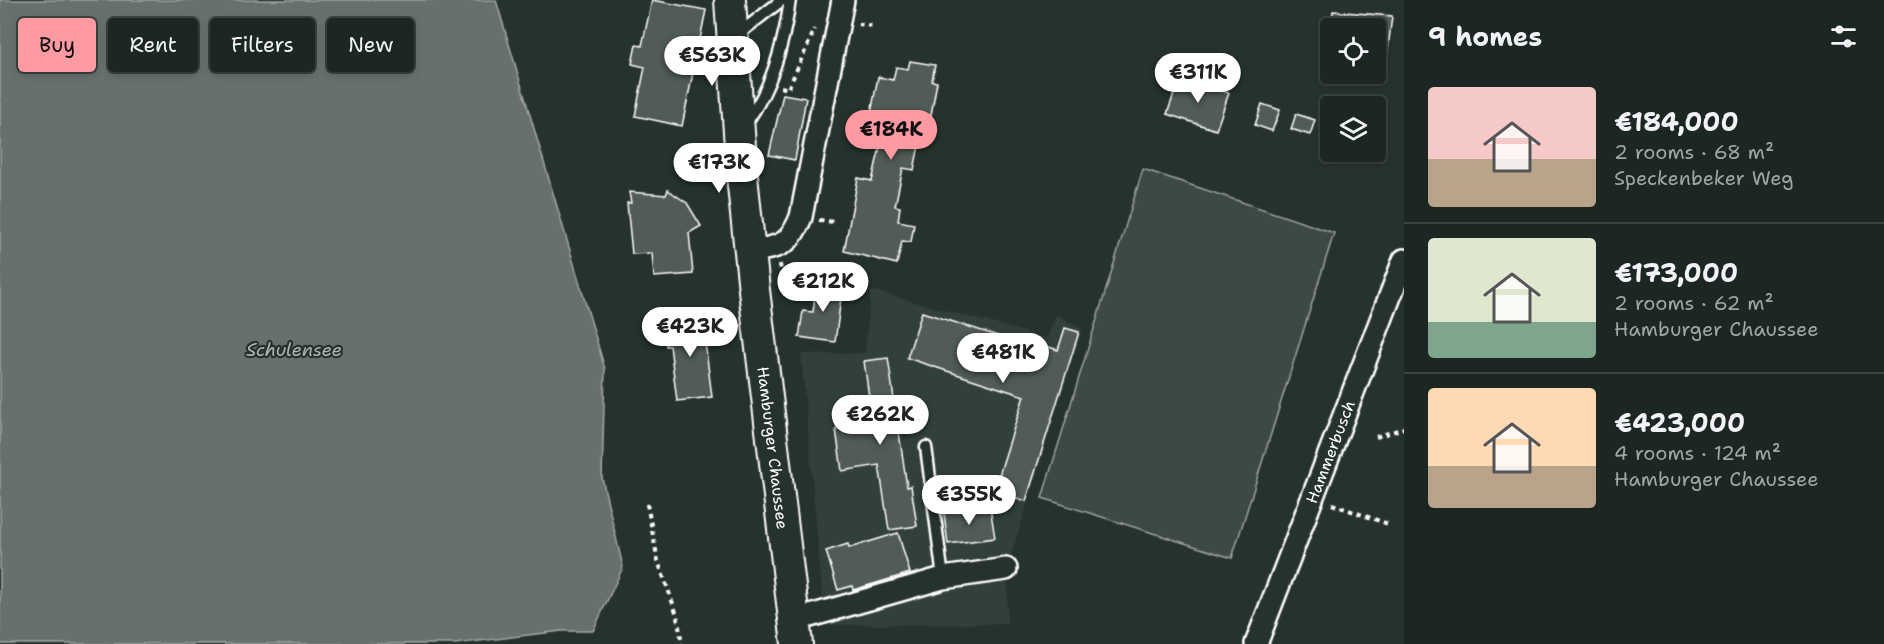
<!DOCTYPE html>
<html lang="en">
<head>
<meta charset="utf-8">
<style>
	:root { --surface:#1c2622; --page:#29322f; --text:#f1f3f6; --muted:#a0a5a5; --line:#3a4340; --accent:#ff9aa2 }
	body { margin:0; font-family:"Shantell Sans",sans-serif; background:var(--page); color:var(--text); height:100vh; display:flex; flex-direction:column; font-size:22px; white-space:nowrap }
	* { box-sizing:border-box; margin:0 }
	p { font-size:20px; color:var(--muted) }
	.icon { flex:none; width:33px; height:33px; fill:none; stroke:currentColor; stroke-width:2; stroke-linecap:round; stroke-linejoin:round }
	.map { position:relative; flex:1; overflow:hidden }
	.side { display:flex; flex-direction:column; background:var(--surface); width:480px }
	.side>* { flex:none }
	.hud { position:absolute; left:18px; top:18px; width:570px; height:54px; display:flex; gap:12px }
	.buttons { position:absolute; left:1320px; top:18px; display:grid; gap:12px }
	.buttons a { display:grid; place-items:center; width:66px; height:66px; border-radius:6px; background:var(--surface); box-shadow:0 3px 9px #0003,0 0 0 2px var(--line); font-size:30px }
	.price { position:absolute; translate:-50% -51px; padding:0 14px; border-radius:21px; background:#fff; color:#222; font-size:20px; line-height:39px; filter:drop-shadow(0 2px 3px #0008) }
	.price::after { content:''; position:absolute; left:50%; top:36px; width:18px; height:14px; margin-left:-9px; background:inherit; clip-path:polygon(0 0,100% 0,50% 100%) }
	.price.active { background:var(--accent); color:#111 }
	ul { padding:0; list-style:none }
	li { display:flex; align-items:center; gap:18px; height:150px; padding:0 24px }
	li+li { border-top:2px solid var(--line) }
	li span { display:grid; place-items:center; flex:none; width:168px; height:120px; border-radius:6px; color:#555 }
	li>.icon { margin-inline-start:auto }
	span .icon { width:72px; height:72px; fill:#fffc; stroke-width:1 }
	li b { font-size:26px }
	h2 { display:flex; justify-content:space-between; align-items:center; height:72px; padding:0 24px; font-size:26px }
	.chip { padding:0 21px; border-radius:6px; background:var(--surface); box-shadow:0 3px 9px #0003,0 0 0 2px var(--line); font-size:21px; line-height:54px }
	.chip.active { background:var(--accent); color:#111 }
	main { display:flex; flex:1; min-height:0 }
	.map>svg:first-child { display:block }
	.built { fill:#333f3a }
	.green { fill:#3e4944; stroke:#9ea4a2; stroke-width:1.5 }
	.water { fill:#67706c; stroke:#a4a9a7; stroke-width:1.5 }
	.building { fill:#515c57; stroke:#fff; stroke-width:1.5 }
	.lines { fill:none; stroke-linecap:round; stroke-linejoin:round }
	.lane-casing { stroke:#fff; stroke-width:15 }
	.street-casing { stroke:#fff; stroke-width:26 }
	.secondary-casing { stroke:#fff; stroke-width:34 }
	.path { stroke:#fff; stroke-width:4; stroke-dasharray:4.5 4.5; stroke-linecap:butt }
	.lane { stroke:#26332d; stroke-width:10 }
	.street { stroke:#26332d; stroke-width:21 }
	.secondary { stroke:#26332d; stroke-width:30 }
	.labels { text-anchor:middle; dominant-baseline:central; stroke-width:4.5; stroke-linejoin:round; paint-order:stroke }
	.street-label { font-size:16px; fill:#fff; stroke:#26332d }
	.water-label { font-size:18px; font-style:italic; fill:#b3b8b6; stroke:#26332d }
</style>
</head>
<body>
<main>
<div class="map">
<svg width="1404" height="644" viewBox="0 0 1404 644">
	<rect width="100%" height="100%" fill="#26332d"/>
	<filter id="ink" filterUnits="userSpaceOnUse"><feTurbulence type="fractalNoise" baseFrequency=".0167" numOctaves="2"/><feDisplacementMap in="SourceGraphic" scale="12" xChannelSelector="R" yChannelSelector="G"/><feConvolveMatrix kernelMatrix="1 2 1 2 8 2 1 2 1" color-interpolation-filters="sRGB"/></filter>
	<g filter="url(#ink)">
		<path class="built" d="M871,290L1047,338L1056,314L1082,329L1008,565L1007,624L825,625L801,354L865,353Z"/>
		<path class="green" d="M1143,169L1334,233L1232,558L1042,498Z"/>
		<path class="water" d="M0,0H496L605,369L602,478L623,567L593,631H562L454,644H0Z"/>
		<path class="building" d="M652,0L706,10L682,126L635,116L645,67L632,64L636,45L642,46Z
			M1333,11L1392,16L1386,65L1376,64V28H1331Z
			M910,61L935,65L932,81L937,82L929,126L924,121L914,170L903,168L895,206L900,207L898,221L914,224L911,242L902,241L897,264L844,251L858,178L872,181L880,147L865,144L878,77L893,80L896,67L908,69Z
			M1180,77L1229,93L1216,130L1167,114Z
			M783,94L806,98L795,160L769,155Z
			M1262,104L1280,110L1272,131L1255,125Z
			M1296,114L1315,120L1310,135L1291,129Z
			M668,190L687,203L701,226L689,233L693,274L654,277L652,253L632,254L627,203H631L629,192L666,195Z
			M817,280L843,283L835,342L799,337L803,311L813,312Z
			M922,312L1039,349L1040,344L1058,350L1065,328L1079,332L1026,501L994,491L1024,396L907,358Z
			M708,318L711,341L705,342L712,397L677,401L670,346H666L663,323Z
			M888,358L907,487L911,486L917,526L889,530L879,465L842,471L836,429L848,427V422L872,419L864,361Z
			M990,507L995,538L948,544L944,513Z
			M898,533L910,573L853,590L852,586L838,590L826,551L848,544L849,548Z"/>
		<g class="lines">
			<defs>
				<path id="lane" d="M737,35L782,0
					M745,124C772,89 784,43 790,0
					M926,447L943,578"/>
				<g id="street">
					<path d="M750,252C780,246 789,247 801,217L843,0"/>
					<path d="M796,620L943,578L1006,569"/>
					<path id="s1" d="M1256,644L1404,260"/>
				</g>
				<g id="secondary">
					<path id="s2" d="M730,0L742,176L754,290L797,644"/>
				</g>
			</defs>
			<use href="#lane" class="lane-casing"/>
			<use href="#street" class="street-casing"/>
			<use href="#secondary" class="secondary-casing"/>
			<path class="path" d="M858,24L873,26
				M781,87L788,89L815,29
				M819,220L834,222
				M780,264L783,286
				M781,286L796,284L799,272L821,267
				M1376,437L1404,428
				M647,504L658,561L677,615L682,644
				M1332,504L1391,525"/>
			<use href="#lane" class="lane"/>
			<use href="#street" class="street"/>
			<use href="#secondary" class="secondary"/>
		</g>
	</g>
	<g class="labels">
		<g class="street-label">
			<text stroke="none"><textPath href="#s2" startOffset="450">Hamburger Chaussee</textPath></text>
			<text stroke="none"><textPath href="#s1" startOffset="206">Hammerbusch</textPath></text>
		</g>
		<g class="water-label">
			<text x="294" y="350">Schulensee</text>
		</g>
	</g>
</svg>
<div class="buttons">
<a><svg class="icon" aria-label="locate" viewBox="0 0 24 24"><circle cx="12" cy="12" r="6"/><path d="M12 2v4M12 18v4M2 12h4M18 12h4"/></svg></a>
<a><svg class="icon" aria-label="layers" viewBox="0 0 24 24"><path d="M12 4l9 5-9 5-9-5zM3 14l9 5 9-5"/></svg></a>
</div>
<b class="price" style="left:712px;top:87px">€563K</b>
<b class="price" style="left:1198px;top:104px">€311K</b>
<b class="price active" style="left:891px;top:161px">€184K</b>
<b class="price" style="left:719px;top:194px">€173K</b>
<b class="price" style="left:823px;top:313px">€212K</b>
<b class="price" style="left:690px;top:358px">€423K</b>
<b class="price" style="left:1003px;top:384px">€481K</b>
<b class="price" style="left:880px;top:446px">€262K</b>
<b class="price" style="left:969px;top:526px">€355K</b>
<div class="hud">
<a class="chip active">Buy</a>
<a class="chip">Rent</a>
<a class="chip">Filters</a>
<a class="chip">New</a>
</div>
</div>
<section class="side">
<h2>9 homes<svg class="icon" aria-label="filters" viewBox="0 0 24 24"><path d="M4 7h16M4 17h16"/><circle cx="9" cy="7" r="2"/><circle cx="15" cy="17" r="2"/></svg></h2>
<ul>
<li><span style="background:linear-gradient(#f6c9c9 60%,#b9a48a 0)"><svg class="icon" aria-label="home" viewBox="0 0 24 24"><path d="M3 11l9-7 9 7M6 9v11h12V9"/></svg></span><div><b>€184,000</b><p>2 rooms · 68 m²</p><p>Speckenbeker Weg</p></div></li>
<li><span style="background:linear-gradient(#dfe7d0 70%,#7fa58c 0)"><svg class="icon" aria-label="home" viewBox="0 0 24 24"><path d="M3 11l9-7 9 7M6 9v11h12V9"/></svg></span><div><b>€173,000</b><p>2 rooms · 62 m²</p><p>Hamburger Chaussee</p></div></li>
<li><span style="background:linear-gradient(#ffd9b3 65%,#b9a48a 0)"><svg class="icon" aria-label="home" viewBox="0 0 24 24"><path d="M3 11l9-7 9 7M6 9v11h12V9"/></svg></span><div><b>€423,000</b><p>4 rooms · 124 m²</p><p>Hamburger Chaussee</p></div></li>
</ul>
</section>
</main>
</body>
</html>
